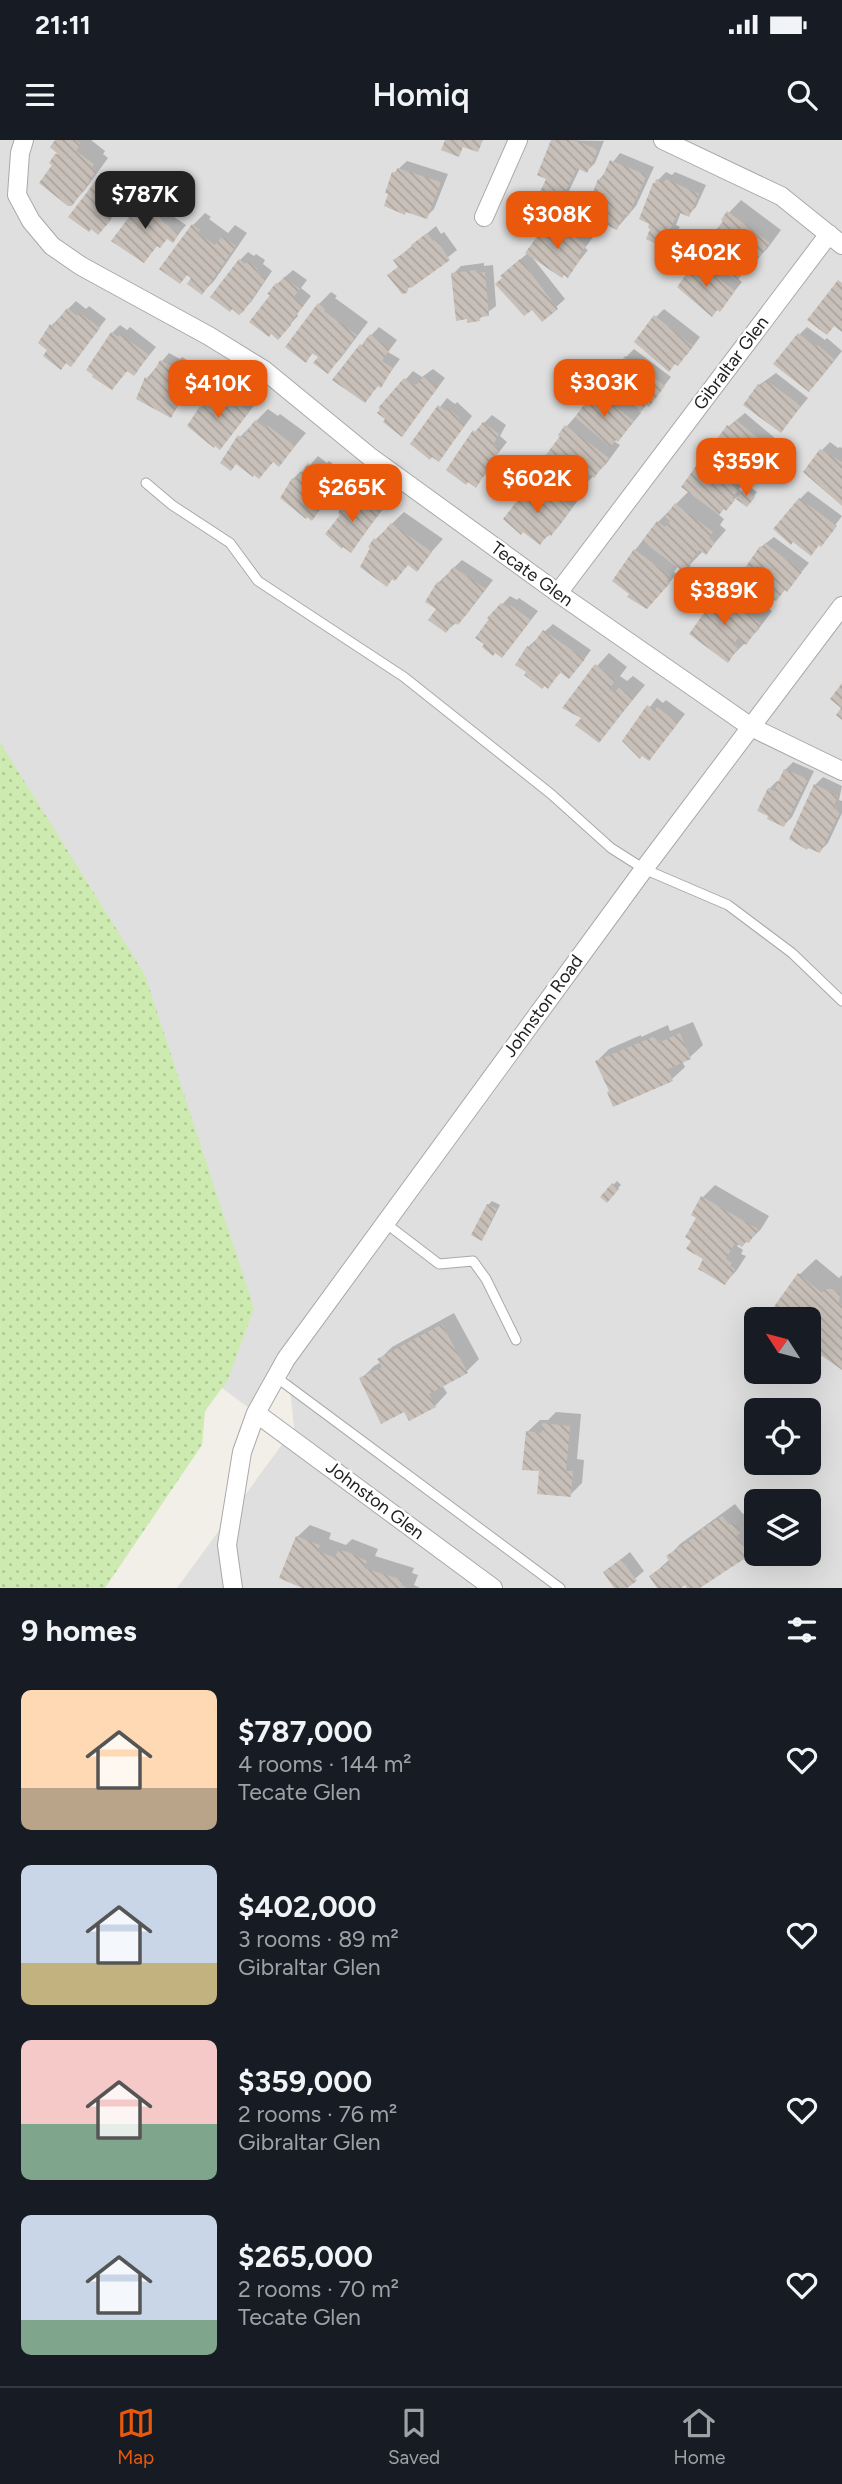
<!DOCTYPE html>
<html lang="en">
<head>
<meta charset="utf-8">
<style>
	:root { --surface:#171b24; --page:#20242c; --text:#f1f3f6; --muted:#9ea1a6; --line:#363941; --accent:#ea580c }
	body { margin:0; font-family:Figtree,sans-serif; background:var(--page); color:var(--text); height:100vh; display:flex; flex-direction:column; font-size:26px; white-space:nowrap }
	* { box-sizing:border-box; margin:0 }
	p { font-size:23px; color:var(--muted) }
	.icon { flex:none; width:38px; height:38px; fill:none; stroke:currentColor; stroke-width:2; stroke-linecap:round; stroke-linejoin:round }
	.map { position:relative; height:1448px; overflow:hidden }
	.drawer { display:flex; flex-direction:column; background:var(--surface); flex:1 }
	.drawer>* { flex:none }
	.needle { width:46px; rotate:306deg }
	.tools { position:absolute; left:744px; top:1167px; display:grid; gap:14px }
	.tools a { display:grid; place-items:center; width:77px; height:77px; border-radius:10px; background:var(--surface); box-shadow:0 7px 28px #0002; font-size:35px }
	.price { position:absolute; translate:-50% -60px; padding:0 16px; border-radius:14px; background:var(--accent); color:#fff; font-size:23px; line-height:46px; filter:drop-shadow(0 2px 4px #0008) }
	.price::after { content:''; position:absolute; left:50%; top:42px; width:21px; height:16px; margin-left:-10px; background:inherit; clip-path:polygon(0 0,100% 0,50% 100%) }
	.price.current { background:#222; color:#fff }
	ul { padding:0; list-style:none }
	li { display:flex; align-items:center; gap:21px; height:175px; padding:0 21px }
	li span { display:grid; place-items:center; flex:none; width:196px; height:140px; border-radius:10px; color:#555 }
	li>.icon { margin-inline-start:auto }
	span .icon { width:84px; height:84px; fill:#fffc; stroke-width:1 }
	li b { font-size:30px }
	h2 { display:flex; justify-content:space-between; align-items:center; height:84px; padding:0 21px; font-size:30px }
	.status { display:flex; justify-content:space-between; align-items:center; height:49px; padding:0 35px; background:var(--surface); direction:ltr }
	.status svg { height:19px; fill:currentColor }
	header { display:flex; justify-content:space-between; align-items:center; height:91px; padding:0 21px; background:var(--surface); font-size:32px; font-weight:600 }
	.tab-bar { display:flex; justify-content:space-around; align-items:center; height:98px; border-top:2px solid var(--line); background:var(--surface); font-size:19px; color:var(--muted) }
	.tab-bar a { display:grid; justify-items:center; gap:4px }
	.tab-bar .current { color:var(--accent) }
	.map>svg:first-child { display:block }
	.residential { fill:#e0dfdf; fill-rule:evenodd }
	.grass { fill:url(#grass-dots) }
	.shadow { fill:#0003 }
	.building { fill:url(#building-back-hatch) }
	.lines { fill:none; stroke-linecap:round; stroke-linejoin:round }
	.lane-casing { stroke:#a9a9a9; stroke-width:11 }
	.street-casing { stroke:#a9a9a9; stroke-width:20 }
	.lane { stroke:#fff; stroke-width:9 }
	.street { stroke:#fff; stroke-width:18 }
	.labels { text-anchor:middle; dominant-baseline:central; stroke-width:5; stroke-linejoin:round; paint-order:stroke }
	.street-label { font-size:18px; fill:#222; stroke:#fff }
</style>
</head>
<body>
<div class="status"><b>21:11</b><svg viewBox="0 0 49 12"><path d="M0 12V9h3v3zM5 12V6h3v6zM10 12V3h3v9zM15 12V0h3v12zM26 1h20v11H26zM47 4h2v5h-2z"/></svg></div>
<header><svg class="icon" aria-label="menu" viewBox="0 0 24 24"><path d="M4 6h16M4 12h16M4 18h16"/></svg>Homiq<svg class="icon" aria-label="search" viewBox="0 0 24 24"><circle cx="10" cy="10" r="6"/><path d="M15 15l6 6"/></svg></header>
<div class="map">
<svg width="842" height="1448" viewBox="0 0 842 1448">
	<defs>
		<pattern id="grass-dots" width="8" height="8" patternUnits="userSpaceOnUse" patternTransform="scale(1.75)"><rect width="8" height="8" fill="#cdebb0"/><path d="M2 2h.1M6 6h.1" fill="none" stroke="#b0c997" stroke-width="1.8" stroke-linecap="round"/></pattern>
		<pattern id="building-back-hatch" width="6" height="6" patternUnits="userSpaceOnUse" patternTransform="scale(1.75)"><rect width="6" height="6" fill="#c7bfb8"/><path d="M-1 5l2 2M0 0l6 6M5-1l2 2" fill="none" stroke="#aba49e"/></pattern>
	</defs>
	<rect width="100%" height="100%" fill="#f2efe9"/>
	<path class="residential" d="M0,0H842V1448H177L294,1288L287,1220L256,1273L0,1086ZM756,1180H808V1232H756ZM756,1270H808V1323H756ZM756,1362H808V1414H756Z"/>
	<path class="grass" d="M0,602L145,835L254,1168L228,1240L205,1271L202,1305L105,1448H0Z"/>
	<path class="shadow" d="M57,0H91L105,11L103,14L108,18L84,51L71,64L54,25L60,12Z
		M555,0L604,1L595,23L587,31L580,28L568,53L559,61L548,38Z
		M620,13L654,27L636,66L617,88L605,65L599,40Z
		M407,21L448,34L434,69L426,77L394,33Z
		M666,32L672,35L675,32L706,45L696,67L688,75L681,72L676,85L680,87L672,97L652,88L654,44Z
		M107,33L113,37L116,34L124,41L122,44L131,50L118,71L98,93L99,41Z
		M161,50L175,60L168,73L186,85L173,101L140,65L148,57L151,60Z
		M741,60L781,90L767,109L737,138L742,142L720,169L697,122L705,115L725,81L723,79Z
		M205,73L211,77L209,79L228,93L235,85L247,93L214,141L202,153L194,138L193,85Z
		M557,75L575,87L577,85L593,97L585,108L588,110L568,135L532,117L565,159L542,180L510,128L528,113Z
		M436,86L441,94L444,92L457,110L405,151L389,135L399,126L395,120Z
		M248,112L254,116L256,114L265,120L263,124L272,131L251,162L242,171L240,120Z
		M484,123V126L493,125L496,166L479,179L453,134L461,126Z
		M293,130L307,140L301,148L311,156L297,174L298,176L278,197L277,144Z
		M331,152L337,156L335,158L368,182L340,219L328,231L320,217L314,212L305,221L319,164Z
		M76,161L86,169L89,166L106,179L71,225L40,203L52,185Z
		M664,169L700,197L686,216L656,177Z
		M120,185L127,190L130,187L156,207L134,234L128,230L112,248V193Z
		M379,187L397,200L388,212L400,219L381,245L361,206Z
		M807,187L825,200L827,198L842,211L817,242L799,195Z
		M634,209L671,237L656,256L639,271L641,273L626,291L614,301L620,305L606,324L574,355L579,359L559,386L540,403L505,379L538,340L554,352L563,344L567,286L604,244L619,256L626,217Z
		M169,213L180,219L182,217L209,233L198,253L190,261L184,258L171,276L147,238Z
		M433,229L445,238L402,295L387,279L381,268L413,231L422,237Z
		M776,233L808,258L781,291L759,245Z
		M225,244L235,251L238,249L256,263L228,299L201,267L209,259L211,261Z
		M447,258L455,264L457,262L472,276L439,320L412,304Z
		M268,269L278,276L280,274L306,293L279,325L274,321L259,337L240,297Z
		M745,273L776,299L767,317L750,332L729,286Z
		M492,275L506,285L500,296L507,302L492,321L495,323L475,346L448,330L475,292Z
		M830,302L838,308L840,307L842,308V363L822,310Z
		M318,316L327,323L329,321L346,334L312,378L293,339L301,331L303,333Z
		M713,316L716,319L718,317L746,340L739,349L744,353L749,346L757,352L747,365L737,357L718,374L724,379L720,385L726,390L706,413L703,411L684,431L678,426L674,432L677,434L655,459L635,410L658,382L689,351L697,328Z
		M359,348L366,354L368,352L386,365L351,411L340,373Z
		M808,351L842,376L821,404L800,359Z
		M404,372L443,399L416,429L409,424L386,445L376,399Z
		M774,397L809,423L787,449L742,435L761,407Z
		M462,420L493,440L466,475L446,491L439,468L438,443Z
		M732,441L772,471L758,490L727,521L720,453Z
		M510,456L517,460L519,458L538,471L510,507L490,477Z
		M553,484L591,510L577,529L562,531L548,546L518,523L528,507Z
		M609,513L627,527L620,536L627,541L633,536L645,545L599,601L583,578L597,526Z
		M657,558L663,563L666,560L685,574L657,610L624,600Z
		M793,622L814,631L792,677L784,685L769,649L777,641L780,642L785,630Z
		M823,637L842,646L839,660L842,661V673L828,703L820,711L815,645Z
		M693,882L703,905L690,917L682,921L685,927L672,939L614,964L611,951L597,921L609,909L641,895V897L668,885L670,891Z
		M617,1041L621,1045L606,1060L602,1057Z
		M715,1045L769,1076L761,1089L749,1101L739,1103L737,1106L743,1110L741,1114L746,1116L737,1130L725,1143L693,1101L703,1057Z
		M492,1061L500,1065L485,1095L488,1065Z
		M816,1119L839,1138L842,1135V1227L808,1180L799,1135Z
		M454,1173L479,1219L466,1232L442,1245L447,1253L435,1266L361,1239L374,1226L381,1222L380,1219L392,1207Z
		M556,1272L581,1274L577,1319L584,1320L582,1343L570,1355L541,1330L527,1292L540,1280H548Z
		M735,1364L743,1374L747,1371L752,1379L749,1383L756,1394V1406L749,1413L686,1443L651,1436L670,1419L668,1417L680,1404Z
		M310,1385L331,1393L329,1399L346,1405L352,1399L378,1409L375,1416L414,1428L412,1433L418,1435L414,1445L420,1448H304L297,1397Z
		M630,1412L644,1431L624,1448L605,1432Z"/>
	<path class="building" d="M55,0H76L81,4L76,11L94,24L92,27L97,31L72,66H68L39,43L52,25L49,23L55,14H58L50,7Z
		M445,0H483L478,12L463,7L459,17L441,10Z
		M551,0H576L598,10L587,33L577,28L560,64L539,54L546,39L537,35Z
		M610,20L647,35L628,76L624,74L617,90L596,80L603,66L590,60L598,39L601,40Z
		M397,28L441,42L427,79L406,72L405,75L384,66L388,54L385,53L392,32L396,33Z
		M97,39L104,44L106,41L118,50L115,53L124,59L110,79L111,80L98,95L91,89L89,92L68,77Z
		M656,39L664,42L666,39L699,54L689,77L678,72L669,93L674,95L664,108L646,99L650,89L648,88L649,84L639,79L653,43H655Z
		M152,57L168,69L162,81L179,94L173,103L167,99L160,108L157,106L144,123L111,101L139,64L143,67Z
		M727,71L770,103L755,123L746,117L742,123L748,127L737,141L699,113L723,81L721,80Z
		M548,82L566,94L568,91L586,106L578,117L581,118L568,138L564,135L562,138L525,113Z
		M192,84L200,90L198,93L215,105L222,96L236,106L202,155L187,144L191,138L187,135L180,144L159,129Z
		M427,93L433,101L436,99L450,120L411,148L409,145L407,153L402,154L387,135L398,127L393,120L413,107L411,105Z
		M239,119L245,124L247,121L258,129L256,132L266,139L243,172L239,175L232,169L230,172L210,157Z
		M520,119L558,169L542,182L532,170L524,176L495,144L502,138L500,136Z
		M696,121L735,151L720,172L717,170L712,177L677,147Z
		M476,130L477,133L485,132L489,176L479,177L480,181L467,183V179L456,181L451,133Z
		M284,137L300,149L294,157L304,165L290,183L291,185L278,200L271,194L269,197L249,182L270,155L267,154L276,143L278,144Z
		M838,140L842,143V192L834,186L827,195L807,180Z
		M318,163L326,169L324,171L357,195L328,234L313,223L318,217L312,213L306,223L285,207Z
		M67,168L77,176L80,173L100,188L71,227L66,223L61,230L43,216L47,210L38,203L50,184L53,186Z
		M654,175L693,206L678,226L675,224L669,232L634,202Z
		M111,192L118,197L120,194L149,215L134,236L127,231L112,250L92,237L93,235L86,230Z
		M798,193L816,207L818,205L835,220L809,252L773,224Z
		M370,194L390,209L382,221L393,228L381,248L378,246L365,263L332,240L360,204L363,207L365,204L363,203Z
		M625,216L665,246L649,267L646,265L641,272L605,242Z
		M160,220L171,226L172,224L203,241L190,263L182,258L171,278L136,259L145,237L149,240Z
		M424,236L438,247L402,297L383,282L385,279L377,273L380,269L378,268L404,238L413,245L417,244Z
		M766,240L801,266L781,293L743,265L758,244L761,246Z
		M216,251L226,259L228,256L249,272L220,310L215,306L214,308L187,286L200,266L203,269Z
		M594,251L634,281L618,302L616,300L610,307L575,277Z
		M438,265L446,271L448,268L460,278L458,280L465,285L439,322L432,317L430,320L410,304Z
		M255,280L265,288L267,285L295,306L279,327L273,322L259,339L254,335L253,337L236,324L231,331L220,323L238,295L242,298Z
		M736,280L770,308L759,327L756,325L750,334L712,306L727,285L730,287Z
		M483,282L499,294L493,305L500,310L476,348L468,342L466,345L446,330L473,290L475,292Z
		M565,285L609,318L594,338L585,331L580,337L587,342L576,356L537,327L560,296L558,295Z
		M820,309L842,322V366L803,332Z
		M308,323L318,331L320,328L339,342L312,381L307,377L306,379L280,358L292,338L295,340Z
		M703,323L707,326L709,324L721,332L720,334L739,349L732,358L735,360L726,371L724,369L719,375L681,347L696,326L699,329Z
		M528,347L546,360L552,352L572,368L551,396L548,394L540,405L523,392L521,395L503,379Z
		M744,349L755,357L747,367L736,359Z
		M349,355L357,361L359,358L379,373L351,413L343,407L342,409L325,394L340,375L338,373Z
		M799,358L837,386L821,407L819,405L811,416L793,402L791,405L773,389Z
		M675,363L713,392L709,398L715,403L706,415L699,410L689,423L691,425L685,433L642,401L657,381L665,387L670,381L665,377Z
		M391,383L432,412L417,432L408,425L395,441L392,439L387,447L360,427L370,408L368,407L374,398L377,400Z
		M765,403L802,432L787,452L785,450L776,461L759,448L757,450L740,435L760,406L762,408Z
		M634,409L671,437L667,441L670,443L647,469L627,457L629,454L612,441Z
		M453,427L486,449L458,485L454,482L446,493L428,480L436,469L425,462L437,442L440,444Z
		M719,452L761,484L746,505L738,498L733,505L738,508L728,523L689,494Z
		M501,463L508,468L510,465L531,480L502,518L495,513L493,516L482,507L484,504L475,498L489,479L487,478Z
		M543,490L585,519L569,539L560,532L548,549L545,546L542,549L524,535L526,532L515,525L527,506L530,508Z
		M595,524L616,540L609,549L614,553L619,547L634,558L599,603L575,585L581,578L562,568Z
		M842,543V580L836,575L841,568L830,559Z
		M647,565L655,570L657,567L678,583L649,621L642,616L640,619L622,601Z
		M784,629L808,639L784,687L767,679L768,676L757,671L768,648L774,651Z
		M814,644L838,656L833,668L840,672L820,713L808,708L807,710L789,699Z
		M680,893L691,919L668,929L673,941L613,967L607,952L609,951L595,921L655,896L658,903Z
		M612,1043L619,1049L607,1063L600,1057Z
		M701,1056L758,1089L749,1103L746,1102L742,1107L735,1103L726,1119L732,1123L730,1126L735,1129L725,1145L698,1129L703,1119L686,1109L691,1101L685,1097L696,1078L691,1075Z
		M487,1064L497,1069L482,1101L471,1095Z
		M798,1133L822,1153L825,1149H832L840,1154L839,1163L842,1165V1230L808,1206V1180H788L773,1168Z
		M442,1184L468,1233L429,1254L436,1267L409,1281L404,1272L381,1284L359,1238L382,1227L377,1219Z
		M542,1283L570,1286L566,1331H573L571,1357L537,1354L539,1331L522,1330L526,1291L542,1293Z
		M722,1376L730,1385L734,1382L741,1393L737,1395L750,1415L700,1448H687L685,1445L681,1448H657L649,1436L670,1422L666,1416L702,1392L700,1390Z
		M296,1396L320,1405L318,1411L335,1418L338,1410L348,1412L367,1421L364,1428L403,1440L401,1445L408,1448H302L279,1438Z
		M621,1419L637,1441L627,1448H614L603,1432Z"/>
	<g class="lines">
		<defs>
			<path id="lane" d="M146,343L172,365L230,403L258,441L404,537L551,654L611,708L644,729L728,765L792,813L842,861
				M384,1082L439,1124L473,1121L486,1139L516,1200
				M276,1237L560,1448"/>
			<path id="street" d="M24,0L20,13L17,55L31,81L52,106L81,126L209,196L264,230L369,316L558,453L751,587L842,631
				M663,0L781,56L842,105
				M484,77L518,0
				M558,453L829,94
				M256,1273L493,1448
				M233,1448L227,1405L242,1312L256,1273L286,1219L644,729L842,466"/>
		</defs>
		<use href="#lane" class="lane-casing"/>
		<use href="#street" class="street-casing"/>
		<use href="#lane" class="lane"/>
		<use href="#street" class="street"/>
	</g>
	<g class="labels">
		<g class="street-label">
			<text transform="translate(731 223) rotate(-53)">Gibraltar Glen</text>
			<text transform="translate(532 434) rotate(36)">Tecate Glen</text>
			<text transform="translate(543 866) rotate(-54)">Johnston Road</text>
			<text transform="translate(375 1360) rotate(37)">Johnston Glen</text>
		</g>
	</g>
</svg>
<div class="tools">
<a><svg class="needle" viewBox="-14 -14 28 28"><path d="M0-13l5 13h-10z" fill="#e53935"/><path d="M0 13l5-13h-10z" fill="#9ea1a6"/></svg></a>
<a><svg class="icon" aria-label="locate" viewBox="0 0 24 24"><circle cx="12" cy="12" r="6"/><path d="M12 2v4M12 18v4M2 12h4M18 12h4"/></svg></a>
<a><svg class="icon" aria-label="layers" viewBox="0 0 24 24"><path d="M12 4l9 5-9 5-9-5zM3 14l9 5 9-5"/></svg></a>
</div>
<b class="price current" style="left:145px;top:91px">$787K</b>
<b class="price" style="left:557px;top:111px">$308K</b>
<b class="price" style="left:706px;top:149px">$402K</b>
<b class="price" style="left:604px;top:279px">$303K</b>
<b class="price" style="left:218px;top:280px">$410K</b>
<b class="price" style="left:746px;top:358px">$359K</b>
<b class="price" style="left:537px;top:375px">$602K</b>
<b class="price" style="left:352px;top:384px">$265K</b>
<b class="price" style="left:724px;top:487px">$389K</b>
</div>
<section class="drawer">
<h2>9 homes<svg class="icon" aria-label="filters" viewBox="0 0 24 24"><path d="M4 7h16M4 17h16"/><circle cx="9" cy="7" r="2"/><circle cx="15" cy="17" r="2"/></svg></h2>
<ul>
<li><span style="background:linear-gradient(#ffd9b3 70%,#b9a48a 0)"><svg class="icon" aria-label="home" viewBox="0 0 24 24"><path d="M3 11l9-7 9 7M6 9v11h12V9"/></svg></span><div><b>$787,000</b><p>4 rooms · 144 m²</p><p>Tecate Glen</p></div><svg class="icon" aria-label="heart" viewBox="0 0 24 24"><path d="M12 20l-8-8c-3-5 5-10 8-4 3-6 11-1 8 4z"/></svg></li>
<li><span style="background:linear-gradient(#c9d6e8 70%,#c2b280 0)"><svg class="icon" aria-label="home" viewBox="0 0 24 24"><path d="M3 11l9-7 9 7M6 9v11h12V9"/></svg></span><div><b>$402,000</b><p>3 rooms · 89 m²</p><p>Gibraltar Glen</p></div><svg class="icon" aria-label="heart" viewBox="0 0 24 24"><path d="M12 20l-8-8c-3-5 5-10 8-4 3-6 11-1 8 4z"/></svg></li>
<li><span style="background:linear-gradient(#f6c9c9 60%,#7fa58c 0)"><svg class="icon" aria-label="home" viewBox="0 0 24 24"><path d="M3 11l9-7 9 7M6 9v11h12V9"/></svg></span><div><b>$359,000</b><p>2 rooms · 76 m²</p><p>Gibraltar Glen</p></div><svg class="icon" aria-label="heart" viewBox="0 0 24 24"><path d="M12 20l-8-8c-3-5 5-10 8-4 3-6 11-1 8 4z"/></svg></li>
<li><span style="background:linear-gradient(#c9d6e8 75%,#7fa58c 0)"><svg class="icon" aria-label="home" viewBox="0 0 24 24"><path d="M3 11l9-7 9 7M6 9v11h12V9"/></svg></span><div><b>$265,000</b><p>2 rooms · 70 m²</p><p>Tecate Glen</p></div><svg class="icon" aria-label="heart" viewBox="0 0 24 24"><path d="M12 20l-8-8c-3-5 5-10 8-4 3-6 11-1 8 4z"/></svg></li>
</ul>
</section>
<nav class="tab-bar">
<a class="current"><svg class="icon" aria-label="map" viewBox="0 0 24 24"><path d="M3 6l6-2 6 2 6-2v14l-6 2-6-2-6 2zM9 4v14M15 6v14"/></svg>Map</a>
<a><svg class="icon" aria-label="saved" viewBox="0 0 24 24"><path d="M7 4h10v16l-5-4-5 4z"/></svg>Saved</a>
<a><svg class="icon" aria-label="home" viewBox="0 0 24 24"><path d="M3 11l9-7 9 7M6 9v11h12V9"/></svg>Home</a>
</nav>
</body>
</html>
